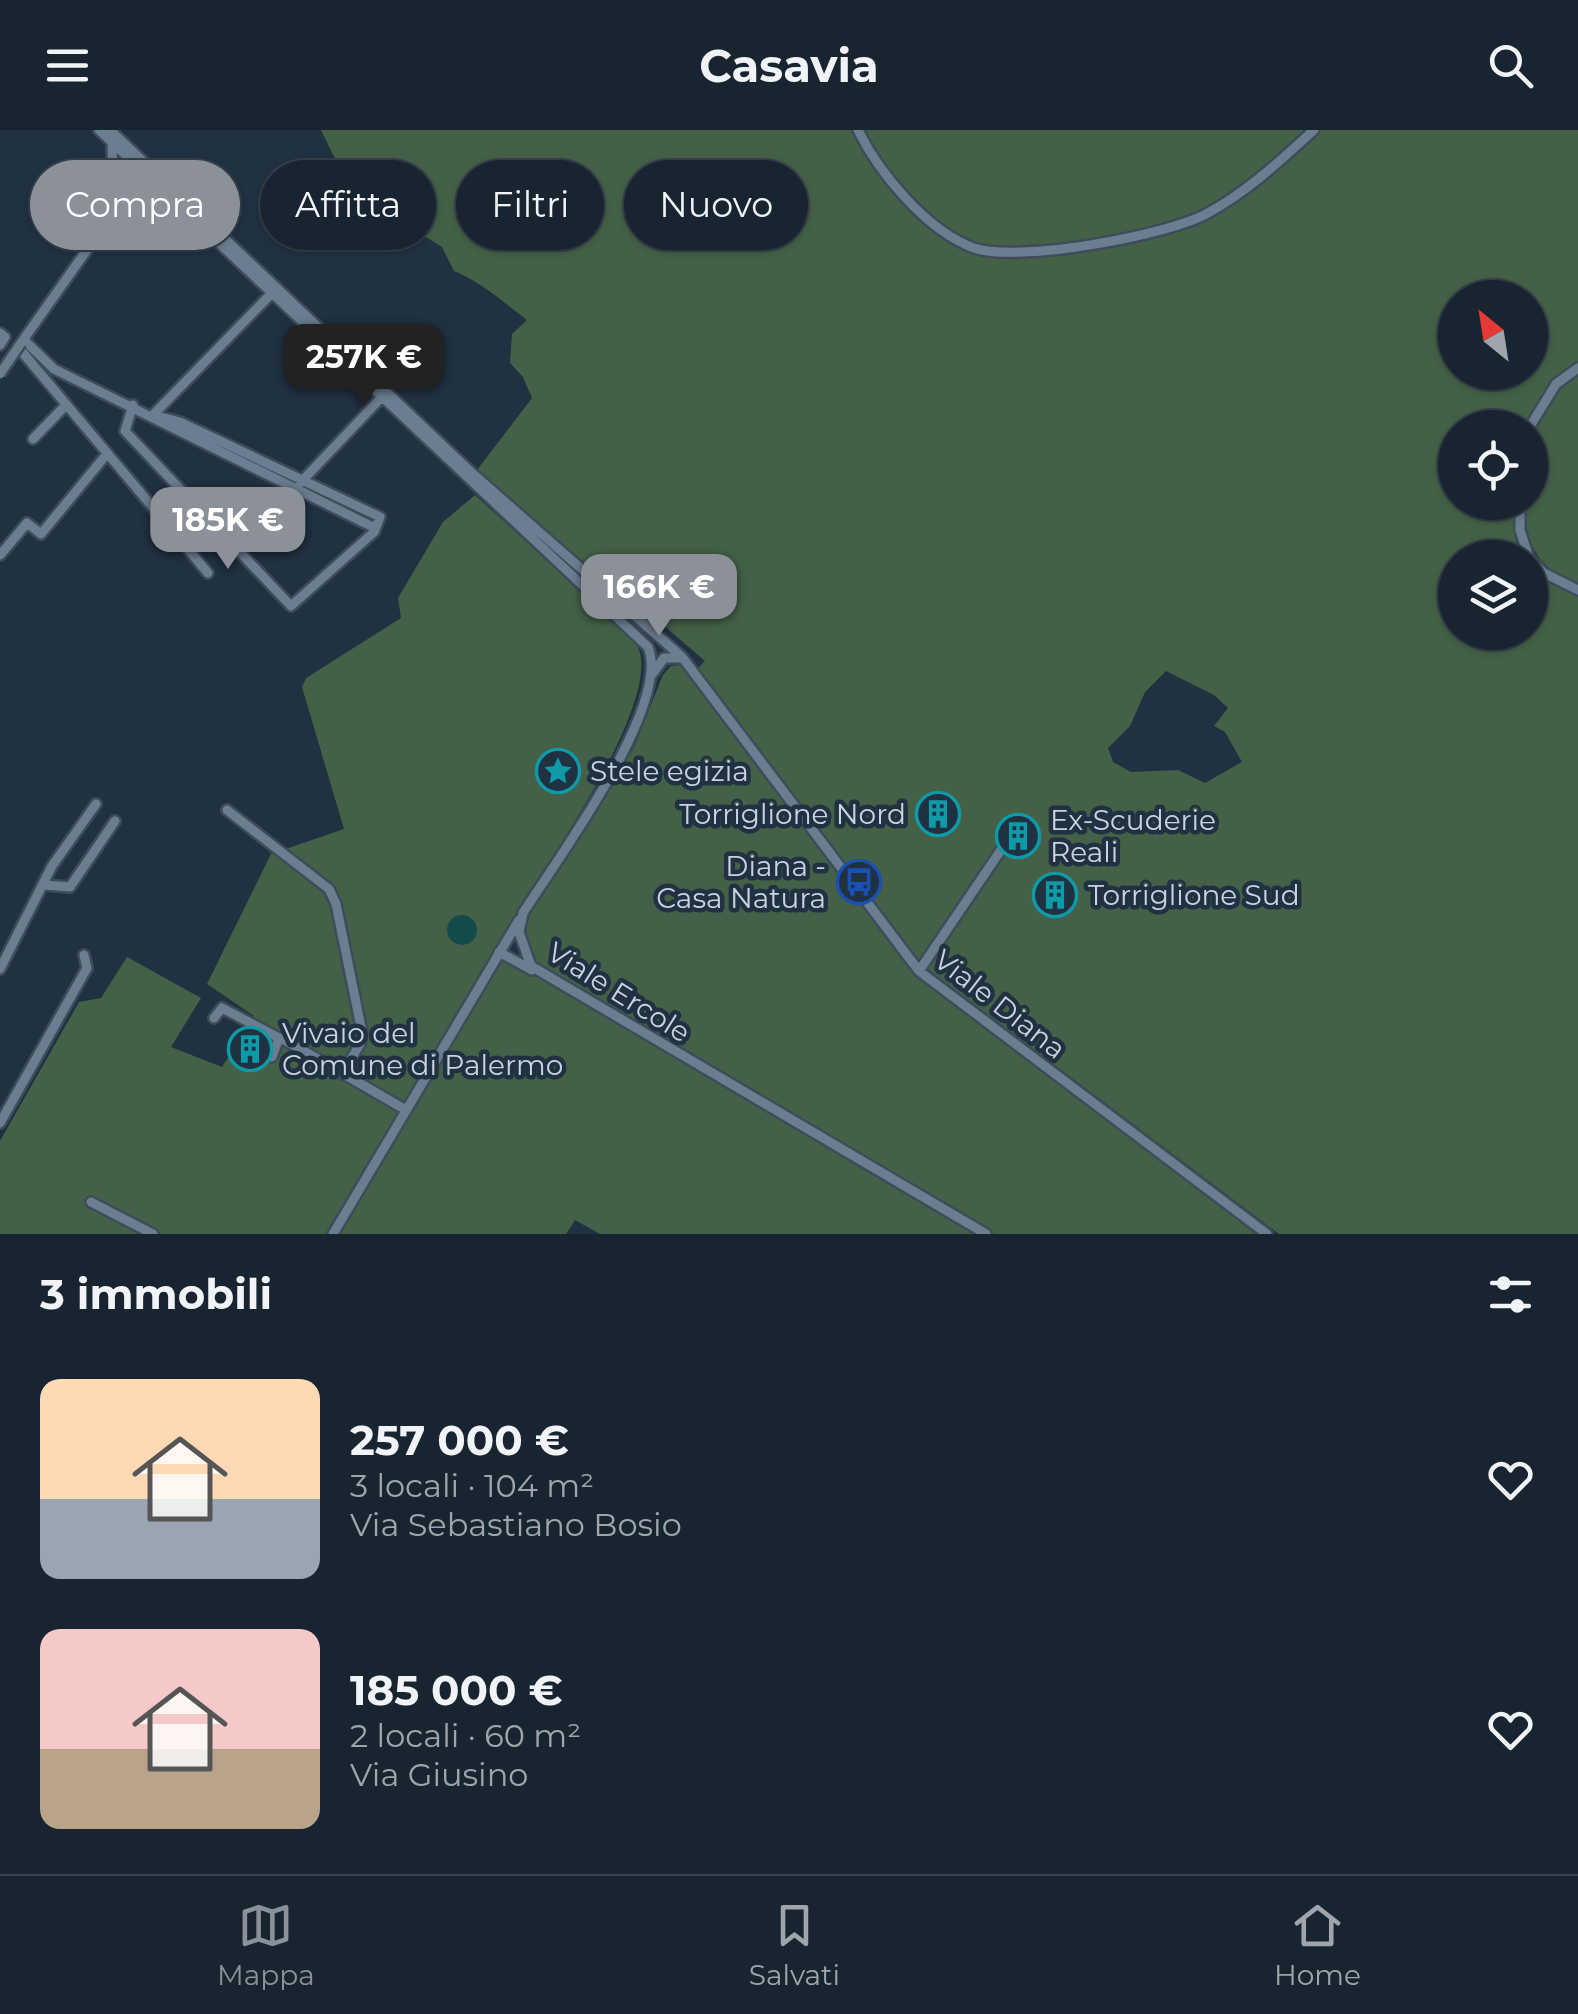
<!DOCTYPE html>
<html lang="it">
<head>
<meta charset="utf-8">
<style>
	:root { --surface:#182531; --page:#212d39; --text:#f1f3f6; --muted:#9fa5ab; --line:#36424d; --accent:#8c9099 }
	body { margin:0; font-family:Montserrat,sans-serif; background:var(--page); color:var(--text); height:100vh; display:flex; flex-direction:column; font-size:38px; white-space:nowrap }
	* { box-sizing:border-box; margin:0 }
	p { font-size:32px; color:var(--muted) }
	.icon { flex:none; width:55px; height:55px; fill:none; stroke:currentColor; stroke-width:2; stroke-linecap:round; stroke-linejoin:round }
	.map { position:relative; height:1104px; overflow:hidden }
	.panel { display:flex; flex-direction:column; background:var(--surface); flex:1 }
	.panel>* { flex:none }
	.hud { position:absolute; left:30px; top:30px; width:1000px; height:90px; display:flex; gap:20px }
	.needle { width:65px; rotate:330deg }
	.tools { position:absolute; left:1438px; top:150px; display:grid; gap:20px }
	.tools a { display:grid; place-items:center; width:110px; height:110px; border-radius:50%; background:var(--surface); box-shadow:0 2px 8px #0004,0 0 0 2px var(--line); font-size:50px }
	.price { position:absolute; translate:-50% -85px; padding:0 22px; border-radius:20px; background:var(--accent); color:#fff; font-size:32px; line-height:65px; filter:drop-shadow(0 2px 5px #0008) }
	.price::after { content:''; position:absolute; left:50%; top:60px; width:30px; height:22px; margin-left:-15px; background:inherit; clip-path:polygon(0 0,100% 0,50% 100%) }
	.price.selected { background:#222; color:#fff }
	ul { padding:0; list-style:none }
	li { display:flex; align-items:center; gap:30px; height:250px; padding:0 40px }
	li span { display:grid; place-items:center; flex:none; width:280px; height:200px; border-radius:20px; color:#555 }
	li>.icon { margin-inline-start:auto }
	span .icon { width:120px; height:120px; fill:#fffc; stroke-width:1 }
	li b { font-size:42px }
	h2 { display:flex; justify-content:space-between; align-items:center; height:120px; padding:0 40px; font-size:42px }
	.chip { padding:0 35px; border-radius:45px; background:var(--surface); box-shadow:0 2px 8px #0004,0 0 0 2px var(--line); font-size:35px; line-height:90px }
	.chip.selected { background:var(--accent); color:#fff }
	header { display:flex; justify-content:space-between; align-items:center; height:130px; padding:0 40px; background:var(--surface); font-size:45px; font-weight:700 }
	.tab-bar { display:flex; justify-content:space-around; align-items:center; height:140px; border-top:2px solid var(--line); background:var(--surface); font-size:28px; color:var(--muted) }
	.tab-bar a { display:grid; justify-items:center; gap:5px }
	.tab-bar .selected { color:var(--accent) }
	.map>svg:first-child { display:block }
	.forest { fill:#446147; fill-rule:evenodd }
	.water { fill:#154a4b }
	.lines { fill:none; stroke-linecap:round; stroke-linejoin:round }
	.minor-casing { stroke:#3e4c5a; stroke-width:14 }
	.minor { stroke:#6b7e90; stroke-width:9 }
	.minor-bridge-casing { stroke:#3e4c5a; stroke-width:14; stroke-linecap:butt }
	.minor-bridge { stroke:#6b7e90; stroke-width:9 }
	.labels { text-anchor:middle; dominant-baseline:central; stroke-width:9; stroke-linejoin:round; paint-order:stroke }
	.poi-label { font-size:28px; fill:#c8d3dd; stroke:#203141; text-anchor:start }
	.street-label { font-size:28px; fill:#c8d3dd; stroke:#203141 }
</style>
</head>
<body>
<header><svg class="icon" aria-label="menu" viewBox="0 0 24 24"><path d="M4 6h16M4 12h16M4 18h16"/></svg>Casavia<svg class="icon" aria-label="search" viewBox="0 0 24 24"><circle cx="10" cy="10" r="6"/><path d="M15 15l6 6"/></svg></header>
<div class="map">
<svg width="1578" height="1104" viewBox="0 0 1578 1104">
	<rect width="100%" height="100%" fill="#203141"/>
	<path class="forest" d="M321,0H1578V234L1544,263L1526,297L1455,298V372L1516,373L1517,411L1523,427L1455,428V502H1530V435L1578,464V1104H1279L927,839L892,799L698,538L705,531L662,494L657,498L477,340L532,268L523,247L510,233L512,204L527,190C502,171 481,152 454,141L442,117L415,100L381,52L339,37ZM1455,168H1530V242H1455ZM1166,541L1214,565L1228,578L1214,596L1225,602L1242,632L1205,653L1178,640L1131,642L1113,632L1108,618L1130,596L1145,562Z
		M1578,245V456C1538,437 1525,417 1525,373L1530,372C1530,322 1529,275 1578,245Z
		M475,365L626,502C633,510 640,517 641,528C648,596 538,746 501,807L496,823L976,1104H600L575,1090L566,1104H0V1011L79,872L101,868L127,827L201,868L171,917L222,937L254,886L207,854L271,724L344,699L302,557L306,548L401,488L398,468L443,392Z
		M681,535L920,847L1261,1104H994L539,839L523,804L528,784L634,617L663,545L671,536Z"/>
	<path class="water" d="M447 800a15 15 0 1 1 30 0a15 15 0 1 1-30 0Z"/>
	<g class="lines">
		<defs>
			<path id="minor" d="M99,0L648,517C672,575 556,731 523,783L519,802L531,836L986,1104
				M110,0L472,343L682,527L919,841L1267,1104
				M858,0C879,43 927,101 974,118C1017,133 1165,106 1206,84C1246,63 1281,30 1314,0
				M0,203L5,207L0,215
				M24,210L54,239L375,398
				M21,213L106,93L113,69L112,8
				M23,223L208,443
				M133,275L125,301L291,476L374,402L380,387L180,292L153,285
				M153,285L270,165
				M1529,298L1556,254L1578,238
				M33,309L64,277
				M300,353L381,268
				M1520,372V400L1529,428
				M0,425L27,393L41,404L106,325
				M1530,429L1544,443L1578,460
				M653,543L664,528H679
				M227,680L329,759L336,774L362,902L360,914L342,944
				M44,755L70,757L115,691
				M499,822L532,840
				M0,839L52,736L96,674
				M919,841L1003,717
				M214,888L222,878L279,908
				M272,927L279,908L283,909L406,980
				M0,993L87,838L84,825
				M91,1072L153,1104
				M333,1104L519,790"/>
		</defs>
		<use href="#minor" class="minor-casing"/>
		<use href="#minor" class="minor"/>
		<defs>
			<path id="minor-bridge" d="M0,244L21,213"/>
		</defs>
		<use href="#minor-bridge" class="minor-bridge-casing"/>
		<use href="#minor-bridge" class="minor-bridge"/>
	</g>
	<defs>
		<symbol id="sight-ring" viewBox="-11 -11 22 22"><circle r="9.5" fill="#203141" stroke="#0f9aa8" stroke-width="1.5"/><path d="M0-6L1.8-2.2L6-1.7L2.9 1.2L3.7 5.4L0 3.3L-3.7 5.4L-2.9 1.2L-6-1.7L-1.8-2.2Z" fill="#0f9aa8"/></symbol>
		<symbol id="building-ring" viewBox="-11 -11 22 22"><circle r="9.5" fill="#203141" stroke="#0f9aa8" stroke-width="1.5"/><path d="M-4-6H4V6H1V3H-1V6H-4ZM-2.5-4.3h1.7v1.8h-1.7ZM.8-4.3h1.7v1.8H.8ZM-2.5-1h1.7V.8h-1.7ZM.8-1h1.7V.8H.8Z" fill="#0f9aa8"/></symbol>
		<symbol id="bus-ring" viewBox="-11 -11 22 22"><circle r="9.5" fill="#203141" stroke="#1a4fb4" stroke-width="1.5"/><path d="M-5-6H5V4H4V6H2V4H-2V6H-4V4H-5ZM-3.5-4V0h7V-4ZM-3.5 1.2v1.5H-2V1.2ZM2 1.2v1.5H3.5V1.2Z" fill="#1a4fb4"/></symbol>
	</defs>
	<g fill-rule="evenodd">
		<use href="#sight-ring" x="533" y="616" width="50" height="50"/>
		<use href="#building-ring" x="913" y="659" width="50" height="50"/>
		<use href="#building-ring" x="993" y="681" width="50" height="50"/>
		<use href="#bus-ring" x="834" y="727" width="50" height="50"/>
		<use href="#building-ring" x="1030" y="740" width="50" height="50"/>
		<use href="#building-ring" x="225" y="894" width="50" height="50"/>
	</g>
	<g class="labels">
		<g class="poi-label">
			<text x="590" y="641">Stele egizia</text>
			<text x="906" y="684" text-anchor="end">Torriglione Nord</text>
			<text x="1050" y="690">Ex-Scuderie<tspan x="1050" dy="32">Reali</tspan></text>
			<text x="826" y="736" text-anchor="end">Diana -<tspan x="826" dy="32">Casa Natura</tspan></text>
			<text x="1088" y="765">Torriglione Sud</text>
			<text x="282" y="903">Vivaio del<tspan x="282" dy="32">Comune di Palermo</tspan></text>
		</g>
		<g class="street-label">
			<text transform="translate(619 862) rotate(32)">Viale Ercole</text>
			<text transform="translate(1000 874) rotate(38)">Viale Diana</text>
		</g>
	</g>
</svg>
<div class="tools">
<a><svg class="needle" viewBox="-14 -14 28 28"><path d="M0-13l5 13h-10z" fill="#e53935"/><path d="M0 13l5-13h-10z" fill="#9fa5ab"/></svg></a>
<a><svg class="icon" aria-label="locate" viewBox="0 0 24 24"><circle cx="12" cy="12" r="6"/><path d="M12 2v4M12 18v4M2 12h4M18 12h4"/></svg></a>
<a><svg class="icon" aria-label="layers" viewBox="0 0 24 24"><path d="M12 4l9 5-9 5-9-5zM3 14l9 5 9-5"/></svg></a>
</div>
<b class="price selected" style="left:364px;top:279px">257K €</b>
<b class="price" style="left:228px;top:442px">185K €</b>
<b class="price" style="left:659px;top:509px">166K €</b>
<div class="hud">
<a class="chip selected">Compra</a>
<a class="chip">Affitta</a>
<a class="chip">Filtri</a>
<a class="chip">Nuovo</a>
</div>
</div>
<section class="panel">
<h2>3 immobili<svg class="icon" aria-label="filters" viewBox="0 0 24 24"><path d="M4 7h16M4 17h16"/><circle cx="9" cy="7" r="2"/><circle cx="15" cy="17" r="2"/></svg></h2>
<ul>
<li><span style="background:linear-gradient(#ffd9b3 60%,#9aa5b1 0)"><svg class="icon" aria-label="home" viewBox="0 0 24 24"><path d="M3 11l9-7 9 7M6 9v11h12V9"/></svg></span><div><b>257 000 €</b><p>3 locali · 104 m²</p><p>Via Sebastiano Bosio</p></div><svg class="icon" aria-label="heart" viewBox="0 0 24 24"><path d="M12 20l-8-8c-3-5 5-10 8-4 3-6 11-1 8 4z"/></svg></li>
<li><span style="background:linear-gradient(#f6c9c9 60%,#b9a48a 0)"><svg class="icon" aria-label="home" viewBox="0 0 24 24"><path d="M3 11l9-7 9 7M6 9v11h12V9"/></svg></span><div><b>185 000 €</b><p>2 locali · 60 m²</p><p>Via Giusino</p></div><svg class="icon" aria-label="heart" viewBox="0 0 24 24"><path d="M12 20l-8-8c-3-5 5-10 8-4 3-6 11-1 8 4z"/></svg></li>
</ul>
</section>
<nav class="tab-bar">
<a class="selected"><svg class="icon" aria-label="map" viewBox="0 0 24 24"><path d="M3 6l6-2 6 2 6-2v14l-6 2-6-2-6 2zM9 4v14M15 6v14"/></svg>Mappa</a>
<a><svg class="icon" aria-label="saved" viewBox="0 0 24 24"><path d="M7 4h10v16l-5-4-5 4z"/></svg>Salvati</a>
<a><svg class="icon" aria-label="home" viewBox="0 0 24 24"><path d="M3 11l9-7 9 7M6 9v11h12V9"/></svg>Home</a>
</nav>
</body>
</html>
